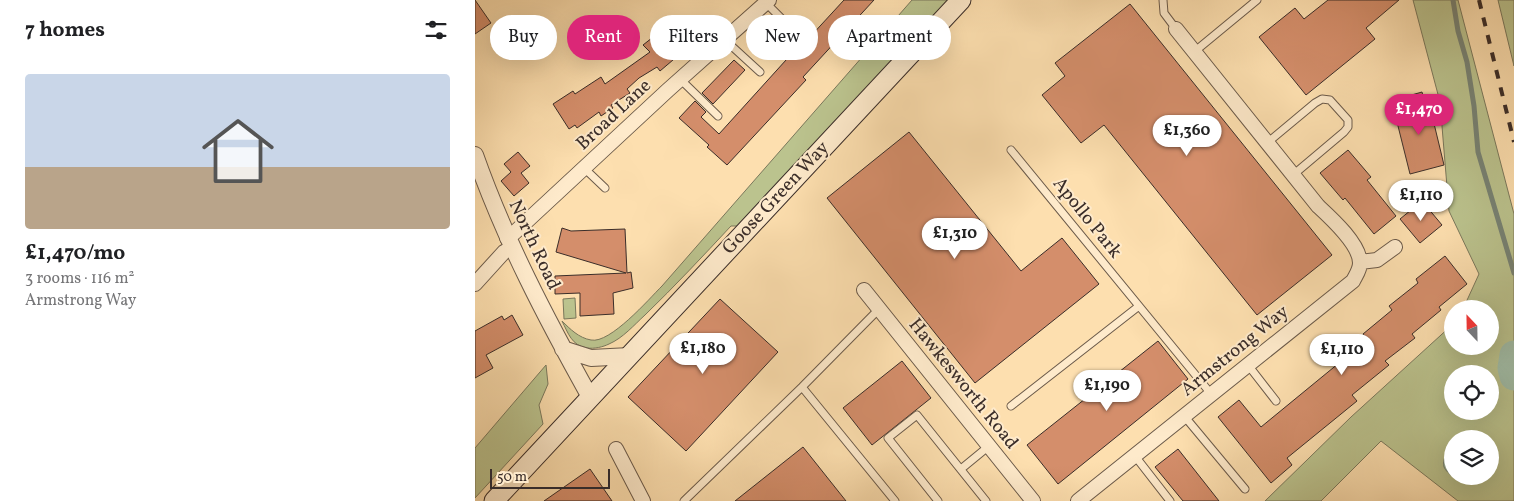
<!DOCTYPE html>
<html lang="en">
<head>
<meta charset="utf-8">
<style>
	:root { --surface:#fff; --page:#f2f2f2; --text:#202124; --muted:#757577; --accent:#db2777 }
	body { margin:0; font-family:Vollkorn,serif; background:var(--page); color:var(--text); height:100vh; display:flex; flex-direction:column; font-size:19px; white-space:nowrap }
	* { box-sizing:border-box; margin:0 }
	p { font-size:16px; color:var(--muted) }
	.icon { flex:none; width:28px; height:28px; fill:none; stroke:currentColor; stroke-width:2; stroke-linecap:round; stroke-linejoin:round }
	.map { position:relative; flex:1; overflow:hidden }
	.side { display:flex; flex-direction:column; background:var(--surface); width:475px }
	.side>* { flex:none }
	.top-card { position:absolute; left:15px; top:15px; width:475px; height:45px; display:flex; gap:10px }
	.needle { width:32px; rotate:338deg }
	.fabs { position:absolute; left:969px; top:300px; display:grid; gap:10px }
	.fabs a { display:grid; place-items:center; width:55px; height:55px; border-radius:50%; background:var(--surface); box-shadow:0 5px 20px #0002; font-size:25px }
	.scale { position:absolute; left:15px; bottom:12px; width:120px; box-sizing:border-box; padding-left:5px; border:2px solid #3a2d29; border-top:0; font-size:14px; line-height:18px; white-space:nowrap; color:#3a2d29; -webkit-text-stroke:4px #feeacb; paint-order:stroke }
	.price { position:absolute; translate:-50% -42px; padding:0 11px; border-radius:18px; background:#fff; color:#222; font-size:16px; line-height:32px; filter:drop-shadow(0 1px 2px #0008) }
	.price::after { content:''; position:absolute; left:50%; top:30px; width:15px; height:11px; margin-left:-8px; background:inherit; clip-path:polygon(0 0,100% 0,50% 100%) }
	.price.current { background:var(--accent); color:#fff }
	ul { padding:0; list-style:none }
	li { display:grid; align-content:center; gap:10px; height:265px; padding:0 25px }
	li span { display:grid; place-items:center; height:155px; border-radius:5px; color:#555 }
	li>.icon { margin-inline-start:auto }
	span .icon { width:90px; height:90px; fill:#fffc; stroke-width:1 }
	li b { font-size:21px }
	h2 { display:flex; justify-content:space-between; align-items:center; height:60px; padding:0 25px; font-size:21px }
	.tag { padding:0 18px; border-radius:22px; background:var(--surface); box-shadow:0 5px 20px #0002; font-size:18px; line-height:45px }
	.tag.current { background:var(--accent); color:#fff }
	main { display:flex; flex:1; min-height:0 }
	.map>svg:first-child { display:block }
	.green { fill:#bbc38e; stroke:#7a785c; fill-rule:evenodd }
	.water { fill:#a0bda8; stroke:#778375 }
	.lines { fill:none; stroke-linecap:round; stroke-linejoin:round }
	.stream { stroke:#778375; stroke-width:5 }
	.river { stroke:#a0bda8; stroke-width:29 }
	.building { fill:#d48e6b; stroke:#3a2d29 }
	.service-casing { stroke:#6b5a4a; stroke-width:9 }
	.minor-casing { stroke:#6b5a4a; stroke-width:16 }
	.tertiary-casing { stroke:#6b5a4a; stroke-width:18 }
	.secondary-casing { stroke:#3a2d29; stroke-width:21 }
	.service { stroke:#feeacb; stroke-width:7 }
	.minor { stroke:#feeacb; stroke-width:14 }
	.tertiary { stroke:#feeacb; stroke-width:16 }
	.secondary { stroke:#feeacb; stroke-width:19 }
	.rail { stroke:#3a2d29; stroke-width:4; stroke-dasharray:9 9; stroke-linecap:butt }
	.labels { text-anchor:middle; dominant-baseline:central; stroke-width:4; stroke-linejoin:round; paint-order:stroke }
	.street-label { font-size:19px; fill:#3a2d29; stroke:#feeacb }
</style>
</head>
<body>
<main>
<section class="side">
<h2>7 homes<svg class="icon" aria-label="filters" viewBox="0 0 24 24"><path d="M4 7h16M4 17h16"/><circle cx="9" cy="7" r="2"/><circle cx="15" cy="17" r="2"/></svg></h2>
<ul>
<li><span style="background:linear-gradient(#c9d6e8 60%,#b9a48a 0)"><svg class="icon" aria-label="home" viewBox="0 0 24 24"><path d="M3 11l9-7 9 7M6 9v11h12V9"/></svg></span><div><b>£1,470/mo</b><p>3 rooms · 116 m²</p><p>Armstrong Way</p></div></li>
</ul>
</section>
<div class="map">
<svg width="1039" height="501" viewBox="0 0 1039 501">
	<rect width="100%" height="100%" fill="#fddfaf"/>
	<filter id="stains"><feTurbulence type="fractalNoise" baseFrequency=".004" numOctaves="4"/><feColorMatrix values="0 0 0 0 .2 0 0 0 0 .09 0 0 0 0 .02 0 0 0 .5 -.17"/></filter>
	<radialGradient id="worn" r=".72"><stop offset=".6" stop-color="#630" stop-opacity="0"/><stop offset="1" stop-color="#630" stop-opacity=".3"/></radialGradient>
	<path class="green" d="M437,0H474L263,226H256C228,256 200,286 170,315C159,325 148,338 134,344C128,347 119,349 112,348C97,346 93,333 87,321C95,329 104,338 116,340C135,344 174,299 187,286Z
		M938,0H983L1039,214V501H983L906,441L846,501H790L876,417L977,325L978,346H1015V309H988L1004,274L974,211L965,102ZM978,374H1015V411H978ZM978,439H1015V476H978Z
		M1023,0H1039V66Z
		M100,298L101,318L89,319L88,299Z
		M71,365L73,384L64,405L68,424L0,498V448Z"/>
	<path class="water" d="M977,449L978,451L977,476C965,466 968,464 972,450Z"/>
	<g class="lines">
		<path class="stream" d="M978,0L983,31L992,62L999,106L1003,152L1039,273"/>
		<path class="river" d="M1039,355L1037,368L1039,376"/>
	</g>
	<path class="building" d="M0,0L16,23L0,34Z
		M369,0H399L328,77L331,80L252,165L232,147L234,145L204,118L220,101L231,112L226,117L244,134L321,49L323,50Z
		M853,0H924L891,28L900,39L831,95L784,37L820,8L829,19Z
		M655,4L857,255L782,315L629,125L606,143L567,95L590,76L580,63Z
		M182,34L188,41L191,38L205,54L185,71L182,67L164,78L152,89L155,93L136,105L138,108L126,116L124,112L102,128L100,125L94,129L78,104L98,91L100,94L126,77L130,84L175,52L168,45Z
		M259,60L270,70L238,104L227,93Z
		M947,92L951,108L955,107L969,165L935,174L920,114L937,110L933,96Z
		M434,132L546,271L587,238L624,284L500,383L352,198Z
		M873,150L896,177L892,180L921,216L899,234L870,198L868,200L845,173Z
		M43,152L55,166L46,173L54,183L39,196L26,181L36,172L29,164Z
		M947,201L967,225L945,243L925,219Z
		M87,228L96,231L150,229L152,273L156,272L158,288L138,293L139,314L105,316V293L80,294V276L151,273L81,252Z
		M970,256L992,284L964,307L966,310L937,334L940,338L910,361L914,365L877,395L882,401L812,458L817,465L796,483L743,417L764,400L786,427L864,363L862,361L891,338L888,334L917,310L914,306L943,283L941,279Z
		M245,299L303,352L211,451L153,397Z
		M37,315L48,335L11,355L18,368L0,378V331L27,316L29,320Z
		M683,341L713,379L583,484L552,445Z
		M427,361L456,398L397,445L368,408Z
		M328,447L371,501H260Z
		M703,449L744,501H708L680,467Z
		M115,469L137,501H69Z"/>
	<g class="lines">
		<defs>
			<path id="service" d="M688,0L689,13L701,29
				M291,3L314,26L318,23
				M250,40L285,72
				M719,52L782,0
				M205,79L243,116
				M792,143L840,103L847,99L855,100L873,120V127L869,132L818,175
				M536,150L737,395
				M109,168L130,188
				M773,365L801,401
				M327,387L420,501
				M536,406L664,306
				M710,417L770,489
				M660,456L695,501
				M486,469L514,446
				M209,501L327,387L404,309
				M463,501L413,438L442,415L511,501"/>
			<path id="minor" d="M32,238L39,233L193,90L294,0
				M885,262L902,260L920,247
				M0,284L29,252L36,248
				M389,290L558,501
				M141,449L168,501
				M603,501L878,281C881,275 885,270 885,263C885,244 856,218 843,206L701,29"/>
			<path id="tertiary" d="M0,155C30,240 71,318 115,397
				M88,349L116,358L155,356"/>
			<path id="secondary" d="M19,501L486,0"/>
		</defs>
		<use href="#service" class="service-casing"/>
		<use href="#minor" class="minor-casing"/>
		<use href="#tertiary" class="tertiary-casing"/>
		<use href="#secondary" class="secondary-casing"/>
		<use href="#service" class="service"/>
		<use href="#minor" class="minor"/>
		<use href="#tertiary" class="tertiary"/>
		<use href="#secondary" class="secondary"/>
		<path class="rail" d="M1004,0L1039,142"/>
	</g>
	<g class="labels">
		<g class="street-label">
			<text transform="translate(139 115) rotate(-43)">Broad Lane</text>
			<text transform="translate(301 198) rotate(-47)">Goose Green Way</text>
			<text transform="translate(612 218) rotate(51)">Apollo Park</text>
			<text transform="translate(59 245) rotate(65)">North Road</text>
			<text transform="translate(760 351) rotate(-39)">Armstrong Way</text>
			<text transform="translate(488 384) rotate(51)">Hawkesworth Road</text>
		</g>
	</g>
	<rect width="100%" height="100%" filter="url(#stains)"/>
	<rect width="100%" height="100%" fill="url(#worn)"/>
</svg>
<div class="fabs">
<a><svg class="needle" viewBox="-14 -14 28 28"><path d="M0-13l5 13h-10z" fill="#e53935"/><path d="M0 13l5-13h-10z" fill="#757577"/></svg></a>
<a><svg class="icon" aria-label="locate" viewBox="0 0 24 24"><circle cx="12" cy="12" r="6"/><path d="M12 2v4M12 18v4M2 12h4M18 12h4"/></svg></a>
<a><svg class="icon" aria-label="layers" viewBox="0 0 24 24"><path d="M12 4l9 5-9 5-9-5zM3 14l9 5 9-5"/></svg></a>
</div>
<div class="scale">50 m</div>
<b class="price current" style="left:944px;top:136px">£1,470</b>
<b class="price" style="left:712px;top:157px">£1,360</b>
<b class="price" style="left:946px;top:222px">£1,110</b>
<b class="price" style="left:480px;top:260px">£1,310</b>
<b class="price" style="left:228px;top:375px">£1,180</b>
<b class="price" style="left:867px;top:376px">£1,110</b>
<b class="price" style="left:632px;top:412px">£1,190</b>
<div class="top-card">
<a class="tag">Buy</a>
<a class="tag current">Rent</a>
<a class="tag">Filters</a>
<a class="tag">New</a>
<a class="tag">Apartment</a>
</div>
</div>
</main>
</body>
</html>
